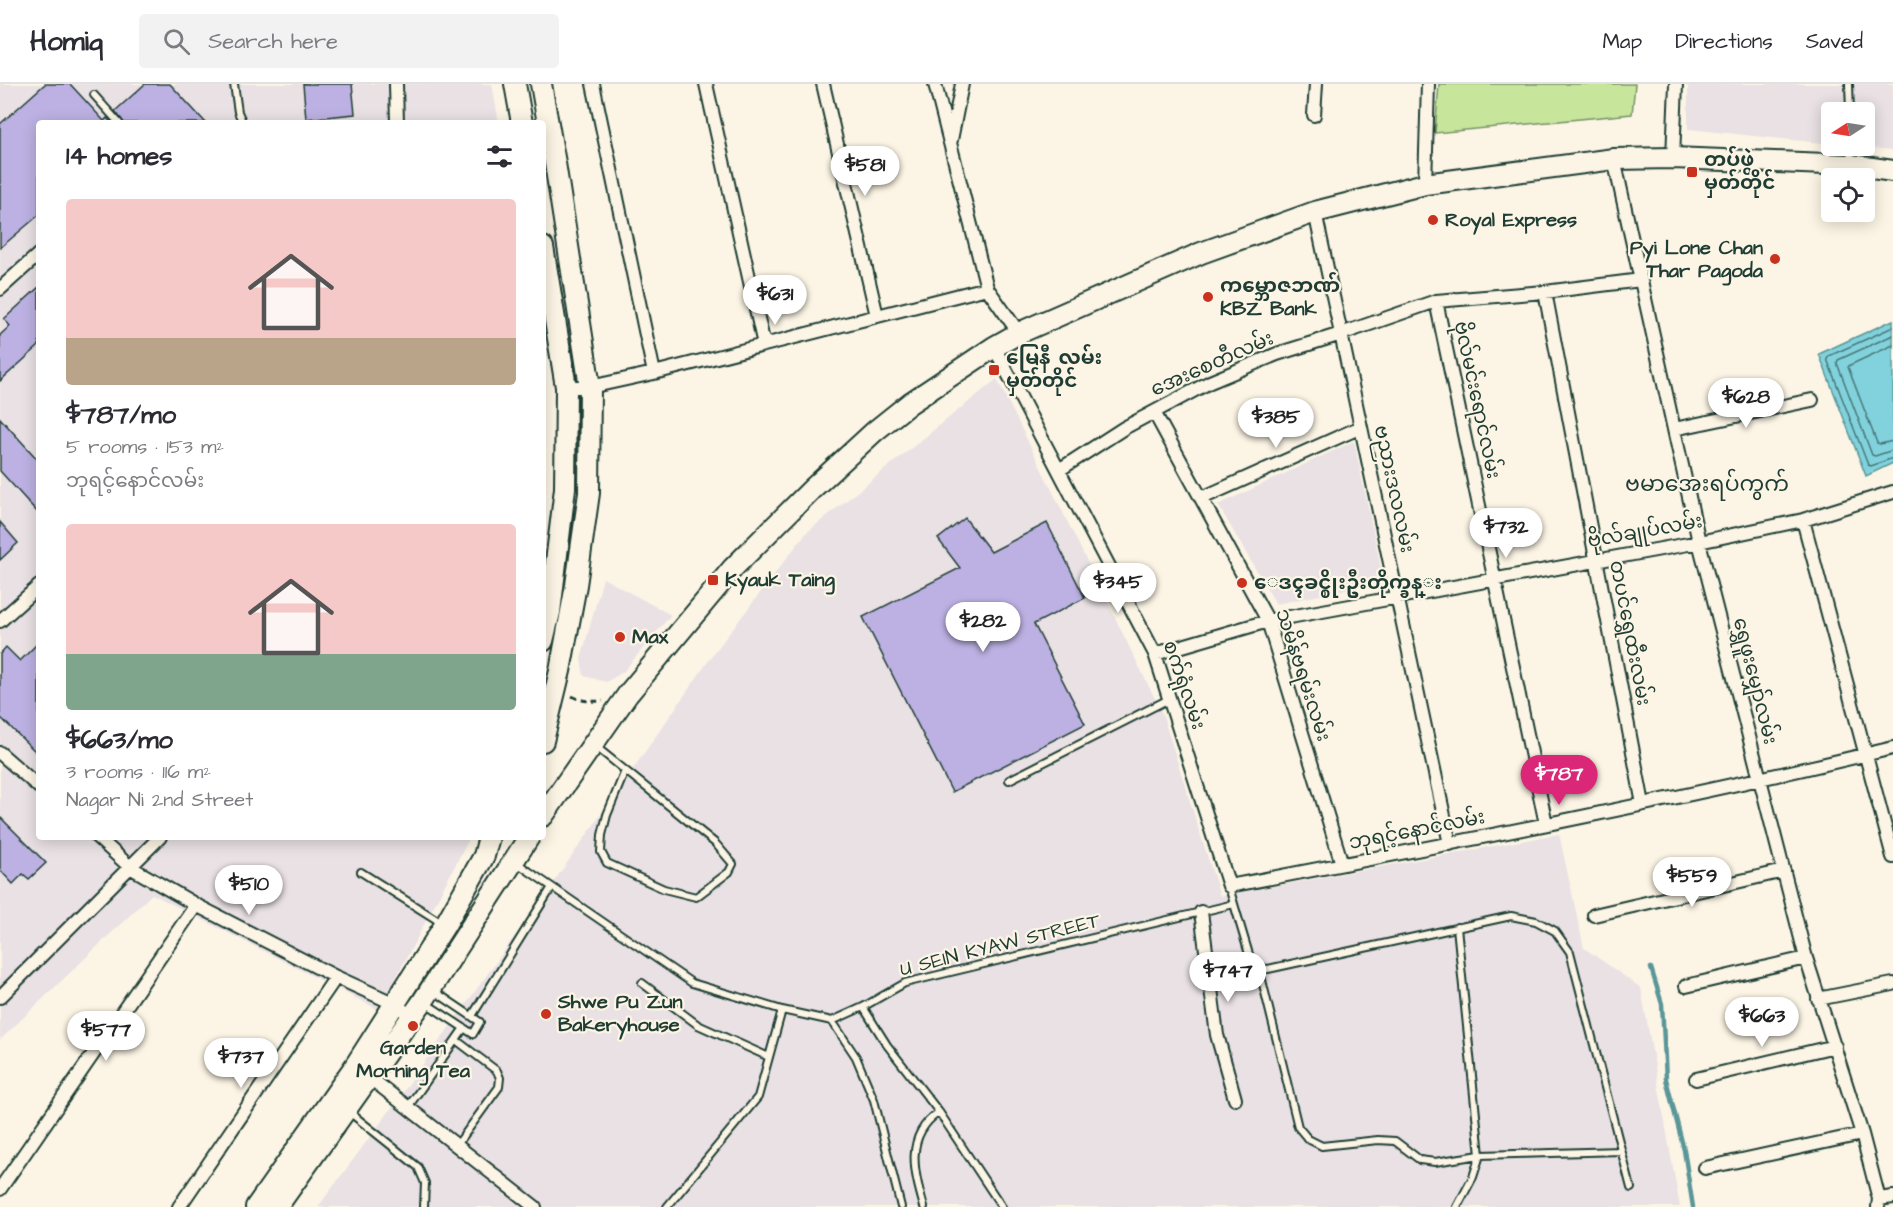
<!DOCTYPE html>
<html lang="en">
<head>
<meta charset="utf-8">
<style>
	:root { --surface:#fff; --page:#f2f2f3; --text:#2b2b33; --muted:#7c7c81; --line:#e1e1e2; --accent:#db2777 }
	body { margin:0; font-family:"Architects Daughter","Noto Sans Myanmar",sans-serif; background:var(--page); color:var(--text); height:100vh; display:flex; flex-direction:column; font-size:22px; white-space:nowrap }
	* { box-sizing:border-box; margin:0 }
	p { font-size:20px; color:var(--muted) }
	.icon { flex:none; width:33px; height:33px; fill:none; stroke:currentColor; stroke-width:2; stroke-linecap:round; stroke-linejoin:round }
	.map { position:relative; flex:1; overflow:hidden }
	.sheet { position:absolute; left:36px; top:36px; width:510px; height:720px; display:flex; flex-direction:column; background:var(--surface); border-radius:6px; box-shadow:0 3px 15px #0003 }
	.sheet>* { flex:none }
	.needle { width:39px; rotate:258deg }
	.controls { position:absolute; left:1821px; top:18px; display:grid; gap:12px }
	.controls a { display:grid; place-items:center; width:54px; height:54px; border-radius:6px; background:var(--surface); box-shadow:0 3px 15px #0003; font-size:30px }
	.price { position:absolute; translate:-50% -51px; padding:0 14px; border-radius:21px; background:#fff; color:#222; font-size:20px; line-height:39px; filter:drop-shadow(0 2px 3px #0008) }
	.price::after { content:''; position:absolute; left:50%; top:36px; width:18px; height:14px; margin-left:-9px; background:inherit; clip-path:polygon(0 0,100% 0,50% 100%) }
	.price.selected { background:var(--accent); color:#fff }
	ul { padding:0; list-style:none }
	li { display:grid; align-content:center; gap:12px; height:318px; padding:0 30px }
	li span { display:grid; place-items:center; height:186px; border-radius:6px; color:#555 }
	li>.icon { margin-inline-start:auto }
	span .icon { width:108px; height:108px; fill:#fffc; stroke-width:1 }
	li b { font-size:26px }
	h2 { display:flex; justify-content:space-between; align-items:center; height:72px; padding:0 30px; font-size:26px }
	header { display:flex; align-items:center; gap:36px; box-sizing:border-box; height:84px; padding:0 30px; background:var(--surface); border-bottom:2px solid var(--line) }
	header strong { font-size:28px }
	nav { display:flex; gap:33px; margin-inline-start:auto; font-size:21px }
	.search { width:420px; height:54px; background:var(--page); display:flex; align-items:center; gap:15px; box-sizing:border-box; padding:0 21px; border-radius:6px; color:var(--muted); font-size:22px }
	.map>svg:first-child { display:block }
	.built { fill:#e9e1e4 }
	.green { fill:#c8e59c; stroke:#749168; stroke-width:1.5 }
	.water { fill:#82d2dd; stroke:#5a9699; stroke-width:1.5 }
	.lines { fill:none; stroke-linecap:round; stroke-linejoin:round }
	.shore { stroke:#477978; stroke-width:1.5 }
	.stream { stroke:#5a9699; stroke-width:4.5 }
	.building { fill:#bcb1e2; stroke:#1f3d34; stroke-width:1.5 }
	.service-casing { stroke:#1f3d34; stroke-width:10 }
	.minor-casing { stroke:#1f3d34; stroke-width:16 }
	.primary-casing { stroke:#1f3d34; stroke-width:24 }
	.path { stroke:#1f3d34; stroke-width:3; stroke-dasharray:6 4.5; stroke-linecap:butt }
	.service { stroke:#fcf5e5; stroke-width:6 }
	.minor { stroke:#fcf5e5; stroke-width:12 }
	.primary { stroke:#fcf5e5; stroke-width:20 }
	.poi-dot { fill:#c8321e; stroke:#fcf5e5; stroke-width:2 }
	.labels { text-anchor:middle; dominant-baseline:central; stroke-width:4.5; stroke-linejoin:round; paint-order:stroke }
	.poi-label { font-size:20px; font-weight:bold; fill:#1f3d34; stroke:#fcf5e5; text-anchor:start }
	.street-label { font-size:20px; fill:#1f3d34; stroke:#fcf5e5 }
	.quarter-label { font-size:22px; fill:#1f3d34; stroke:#fcf5e5 }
</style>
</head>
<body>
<header>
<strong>Homiq</strong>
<div class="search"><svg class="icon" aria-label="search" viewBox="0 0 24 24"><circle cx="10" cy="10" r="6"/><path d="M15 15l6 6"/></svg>Search here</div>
<nav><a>Map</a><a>Directions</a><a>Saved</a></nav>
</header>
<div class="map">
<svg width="1893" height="1123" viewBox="0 0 1893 1123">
	<rect width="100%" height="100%" fill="#fcf5e5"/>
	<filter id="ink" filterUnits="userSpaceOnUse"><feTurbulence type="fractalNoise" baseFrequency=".0167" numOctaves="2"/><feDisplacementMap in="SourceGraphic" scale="12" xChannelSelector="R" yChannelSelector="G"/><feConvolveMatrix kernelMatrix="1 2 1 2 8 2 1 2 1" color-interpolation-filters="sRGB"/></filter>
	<g filter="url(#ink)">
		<path class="built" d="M0,0H492L499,39H39V753H470L379,926L152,810L0,956Z
			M1688,0H1893V66L1847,62H1864V28H1832L1831,60L1688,45Z
			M997,295L1162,629L1220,812L1559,750L1584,864L1641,904L1680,1123H318L393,1022L570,775L714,569L806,449Z
			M1354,357L1384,498L1276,520L1218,421Z
			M603,494L671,531L623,588L606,598L584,592L581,575Z"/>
		<path class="green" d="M1439,0H1635L1632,30L1435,49Z"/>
		<path class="water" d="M1893,236V379L1866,392L1819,270Z"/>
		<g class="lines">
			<path class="shore" d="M1893,243L1829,272L1827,275L1868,381L1871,382L1893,374
				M1893,251L1838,276L1837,279L1872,371L1875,372L1893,366
				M1893,261L1850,281L1848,283L1877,359L1880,360L1893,357"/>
			<path class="stream" d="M1651,884L1662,920L1666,995L1684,1066L1693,1123"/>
		</g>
		<path class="building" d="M45,0H70L104,37L107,34L112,39H39V131L0,164V40Z
			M145,0H170L206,39H124L115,27Z
			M303,0H352L355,30L306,35Z
			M39,203V262L0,297V251L10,242L4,235Z
			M0,334L39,377V430L0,387Z
			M965,434L991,468L1047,439L1085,514L1034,540L1085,640L952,708L863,533L960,484L938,455Z
			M0,438L18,459L0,476Z
			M39,558V671L0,633V570L6,563L20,577Z
			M0,733L46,779L29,795L23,790L13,800L0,786Z"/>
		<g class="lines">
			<defs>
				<path id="service" d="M234,0L238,28L243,39
					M1849,0L1850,28
					M94,11L119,39
					M1850,62L1851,78
					M595,662L715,759L733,780L729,788L696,813L664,805L607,779L601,768L602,751L607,731L625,687
					M1009,696L1169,615
					M517,779L692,899L782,926L832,937L863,923L905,899L1234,820L1229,803
					M361,788L442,839
					M1234,820L1251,877L1259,884L1268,885L1511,832L1536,837L1555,847L1570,868L1631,1104
					M1457,843L1480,1071L1473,1093L1457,1123
					M1259,884L1298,1043L1308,1055L1322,1062L1378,1056L1395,1057L1420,1076L1435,1078L1480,1071L1621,1067
					M642,899L698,941L769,973
					M424,918L473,950L480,938L434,907
					M863,923L887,961L939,1028L1002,1123
					M472,932L552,803
					M832,937L856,973L874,1016L901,1123
					M456,956L497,987L500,994L499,1003L457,1061
					M408,1023L464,944
					M348,1027L418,1083L425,1099L424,1123
					M667,1123L758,1013L782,926
					M924,1123C914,1088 904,1052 939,1028"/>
				<path id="minor" d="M396,0L397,39
					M593,0L654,289
					M706,0L764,261
					M823,0L877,232
					M935,0L987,204L1019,249
					M1314,31L1316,0
					M951,56L962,0
					M1673,74L1676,0
					M1614,75L1699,458L1806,874L1862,1050L1879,1115L1878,1123
					M1425,100L1428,0
					M1315,128L1450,760
					M0,205L39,170
					M1545,208L1643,720
					M1436,217L1546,740
					M994,263L1155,570L1229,802C1451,760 1673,717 1893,664
					M566,303H590L654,289L987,204
					M1154,328L1268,537L1342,780
					M1674,345L1812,316
					M1059,386L1124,344L1210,298L1277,270L1341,250L1436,217L1545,208L1641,196
					M1202,414L1361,343
					M1803,436L1893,773
					M0,537L39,502
					M1155,570L1268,537L1699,458L1803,436L1893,408
					M0,669L39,703
					M97,753L130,783L196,821L336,893L395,920L412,933
					M1201,828L1217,951L1235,1015
					M1594,831L1784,787
					M1686,902L1806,874
					M0,913L160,753
					M1818,915L1893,900
					M369,993L535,1123
					M1696,995L1835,962
					M1705,1084L1862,1050
					M0,1105L196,821
					M1879,1115L1893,1113
					M179,1123L336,893"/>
				<path id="primary" d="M515,0L522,39
					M541,0L555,79L590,303L589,409L576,501L560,587L543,657
					M543,163L566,303L565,404L550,528L543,557
					M543,732L628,610L733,484L813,404L875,347L910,319L994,263L1019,249L1201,169L1315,128L1425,100L1614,75L1673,74L1851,81L1893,87
					M256,1123L355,982L445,841L484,772L489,753
					M277,1123L423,917L529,753"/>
			</defs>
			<use href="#service" class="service-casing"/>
			<use href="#minor" class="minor-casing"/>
			<use href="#primary" class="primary-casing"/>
			<path class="path" d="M572,612C581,617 592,618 603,617"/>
			<use href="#service" class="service"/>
			<use href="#minor" class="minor"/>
			<use href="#primary" class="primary"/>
		</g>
	</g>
	<g class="poi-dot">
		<rect x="1686" y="82" width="12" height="12" rx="3"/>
		<circle cx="1433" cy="136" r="6"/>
		<circle cx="1775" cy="175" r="6"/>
		<circle cx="1208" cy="213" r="6"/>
		<rect x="988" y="280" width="12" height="12" rx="3"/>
		<rect x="707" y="490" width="12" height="12" rx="3"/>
		<circle cx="1242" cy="499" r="6"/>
		<circle cx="620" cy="553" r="6"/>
		<circle cx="546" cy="930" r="6"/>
		<circle cx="413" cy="942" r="6"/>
	</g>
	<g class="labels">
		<g class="poi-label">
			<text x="1704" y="76">တပ်ဖွဲ့<tspan x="1704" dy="23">မှတ်တိုင်</tspan></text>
			<text x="1445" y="136">Royal Express</text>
			<text x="1763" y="164" text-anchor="end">Pyi Lone Chan<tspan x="1763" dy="23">Thar Pagoda</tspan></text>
			<text x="1220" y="202">ကမ္ဘောဇဘဏ်<tspan x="1220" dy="23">KBZ Bank</tspan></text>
			<text x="1006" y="274">မြေနီ လမ်း<tspan x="1006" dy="23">မှတ်တိုင်</tspan></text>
			<text x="725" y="496">Kyauk Taing</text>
			<text x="1254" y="499">ေဒၚခင္စိုးဦးတိုက္ခန္း</text>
			<text x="632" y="553">Max</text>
			<text x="558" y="918">Shwe Pu Zun<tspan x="558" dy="23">Bakeryhouse</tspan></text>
			<text x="413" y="964" text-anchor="middle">Garden<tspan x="413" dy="23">Morning Tea</tspan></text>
		</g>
		<g class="street-label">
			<text transform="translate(1212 280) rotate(-24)">အေးစေတီလမ်း</text>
			<text transform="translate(1477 316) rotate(78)">ဗိုလ်မင်းရောင်လမ်း</text>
			<text transform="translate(1394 405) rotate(78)">ဗညားဒလလမ်း</text>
			<text transform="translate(1645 447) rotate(-10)">ဗိုလ်ချုပ်လမ်း</text>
			<text transform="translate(1630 549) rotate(79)">တပင်ရွှေထီးလမ်း</text>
			<text transform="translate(1303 591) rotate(72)">သမိန်ဗရမ်းလမ်း</text>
			<text transform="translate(1755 597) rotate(76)">ရွှေဖူးမျှော်လမ်း</text>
			<text transform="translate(1184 601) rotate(71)">စက်ရုံလမ်း</text>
			<text transform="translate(1417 746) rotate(-11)">ဘုရင့်နောင်လမ်း</text>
			<text transform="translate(1000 861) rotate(-14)">U SEIN KYAW STREET</text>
		</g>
		<g class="quarter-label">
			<text x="1707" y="400">ဗမာအေးရပ်ကွက်</text>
		</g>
	</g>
</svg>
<div class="controls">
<a><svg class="needle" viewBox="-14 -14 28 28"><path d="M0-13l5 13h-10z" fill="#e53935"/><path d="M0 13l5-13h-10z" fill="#7c7c81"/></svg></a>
<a><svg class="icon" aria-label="locate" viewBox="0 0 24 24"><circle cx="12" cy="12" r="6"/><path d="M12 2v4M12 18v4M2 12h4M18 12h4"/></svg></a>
</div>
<b class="price" style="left:865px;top:113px">$581</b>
<b class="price" style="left:775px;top:242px">$631</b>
<b class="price" style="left:1746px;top:345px">$628</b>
<b class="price" style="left:1276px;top:365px">$385</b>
<b class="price" style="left:1506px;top:475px">$732</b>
<b class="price" style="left:1118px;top:530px">$345</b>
<b class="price" style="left:983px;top:569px">$282</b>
<b class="price selected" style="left:1559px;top:722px">$787</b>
<b class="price" style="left:1692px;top:824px">$559</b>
<b class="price" style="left:249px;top:832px">$510</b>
<b class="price" style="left:1228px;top:919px">$747</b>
<b class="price" style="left:1762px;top:964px">$663</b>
<b class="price" style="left:106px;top:978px">$577</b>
<b class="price" style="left:241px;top:1005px">$737</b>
<section class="sheet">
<h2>14 homes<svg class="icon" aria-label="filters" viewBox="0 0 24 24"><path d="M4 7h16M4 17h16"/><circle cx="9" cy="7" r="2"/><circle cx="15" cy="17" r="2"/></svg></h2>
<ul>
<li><span style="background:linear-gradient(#f6c9c9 75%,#b9a48a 0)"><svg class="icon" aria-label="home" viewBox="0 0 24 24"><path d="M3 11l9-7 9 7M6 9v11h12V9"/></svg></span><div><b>$787/mo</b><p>5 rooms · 153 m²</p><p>ဘုရင့်နောင်လမ်း</p></div></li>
<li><span style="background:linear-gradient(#f6c9c9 70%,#7fa58c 0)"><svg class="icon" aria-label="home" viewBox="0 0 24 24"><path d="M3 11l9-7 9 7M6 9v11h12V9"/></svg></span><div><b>$663/mo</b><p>3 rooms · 116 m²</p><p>Nagar Ni 2nd Street</p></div></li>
</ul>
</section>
</div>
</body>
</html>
